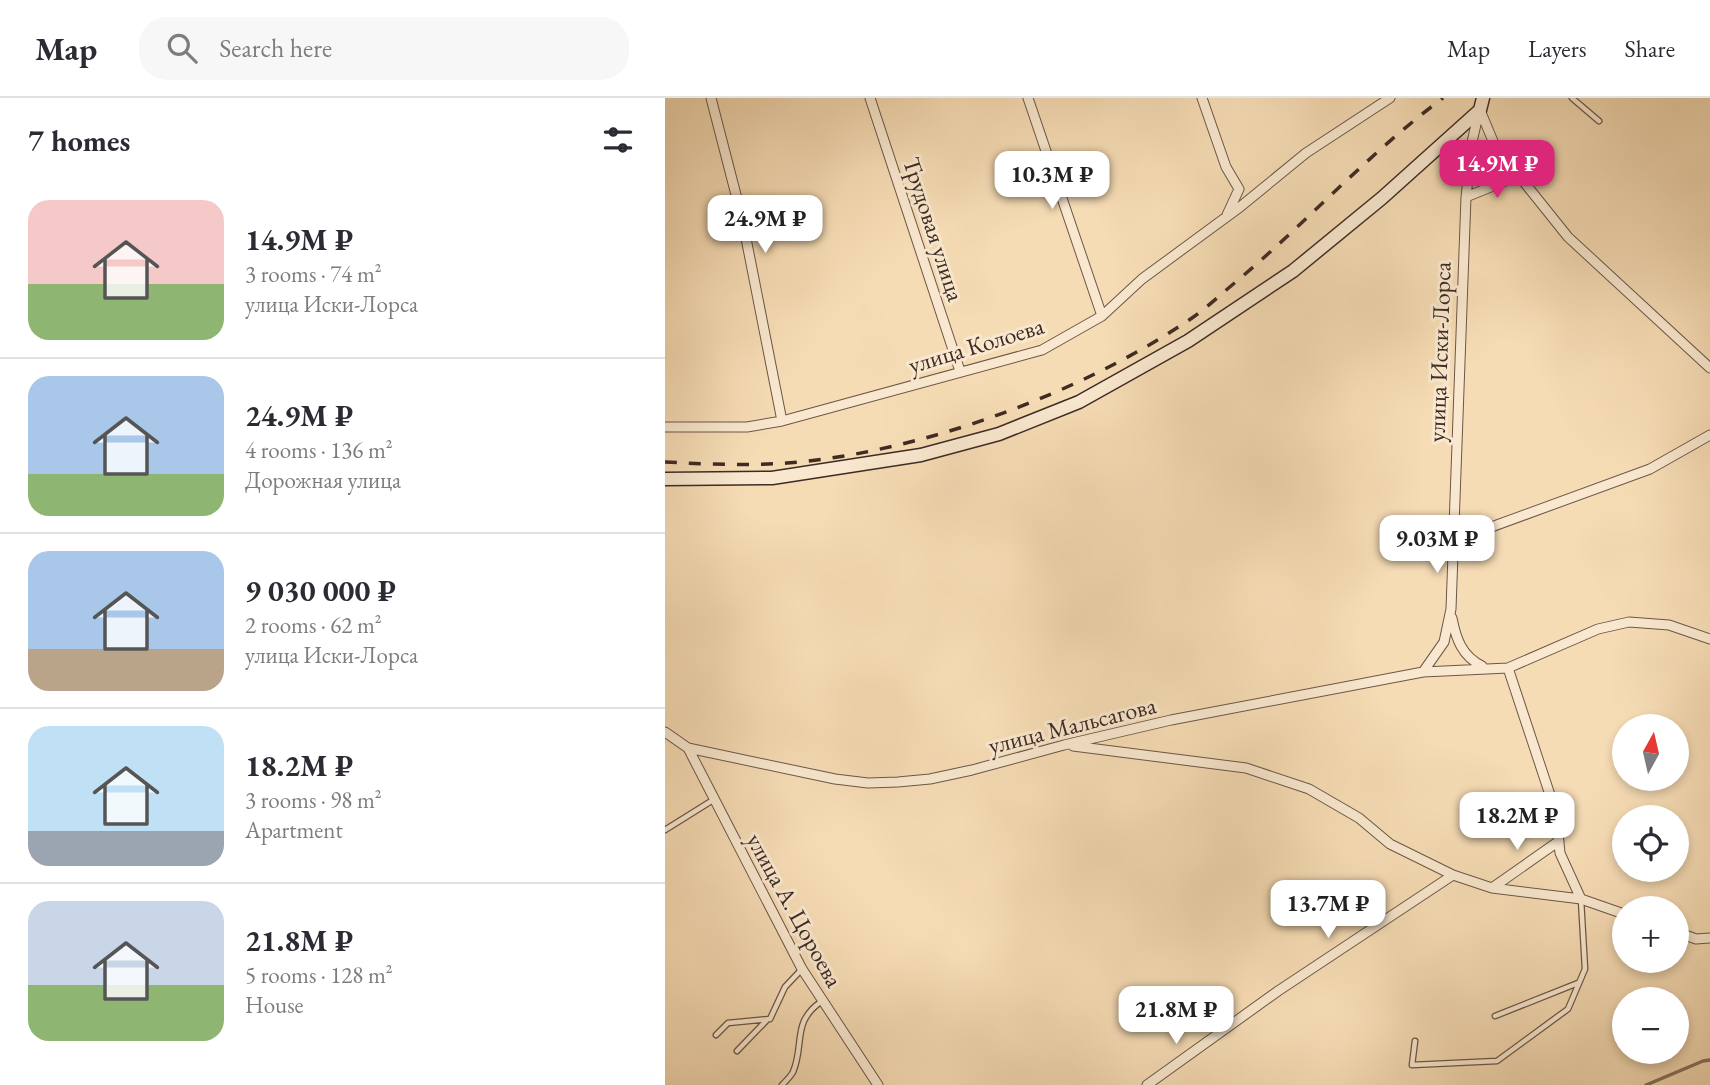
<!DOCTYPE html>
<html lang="en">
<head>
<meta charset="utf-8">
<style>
	:root { --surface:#fff; --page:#f7f7f7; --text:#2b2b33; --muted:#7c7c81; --line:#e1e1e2; --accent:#db2777 }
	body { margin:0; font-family:"EB Garamond",serif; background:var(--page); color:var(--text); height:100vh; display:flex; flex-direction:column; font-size:26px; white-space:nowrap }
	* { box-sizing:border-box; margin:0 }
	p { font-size:23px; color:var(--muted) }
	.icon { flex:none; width:38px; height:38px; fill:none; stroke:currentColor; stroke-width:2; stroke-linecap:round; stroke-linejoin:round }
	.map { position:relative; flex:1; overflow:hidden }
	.panel { display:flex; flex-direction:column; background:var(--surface); width:665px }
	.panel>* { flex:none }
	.needle { width:46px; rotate:8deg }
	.controls { position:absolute; left:947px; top:616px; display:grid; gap:14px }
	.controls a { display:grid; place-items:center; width:77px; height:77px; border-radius:50%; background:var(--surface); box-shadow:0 4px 10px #0003; font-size:35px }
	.price { position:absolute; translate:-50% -60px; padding:0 16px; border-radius:14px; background:#fff; color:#222; font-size:23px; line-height:46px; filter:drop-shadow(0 2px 4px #0008) }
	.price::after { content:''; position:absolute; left:50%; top:42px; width:21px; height:16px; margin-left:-10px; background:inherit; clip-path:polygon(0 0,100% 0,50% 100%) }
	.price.on { background:var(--accent); color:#fff }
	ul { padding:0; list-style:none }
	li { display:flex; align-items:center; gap:21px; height:175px; padding:0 28px }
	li+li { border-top:2px solid var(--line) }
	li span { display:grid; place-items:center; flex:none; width:196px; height:140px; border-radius:21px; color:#555 }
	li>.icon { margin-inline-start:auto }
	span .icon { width:84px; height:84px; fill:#fffc; stroke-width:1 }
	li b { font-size:30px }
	h2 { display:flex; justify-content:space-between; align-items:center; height:84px; padding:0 28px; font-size:30px }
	header { display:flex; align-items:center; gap:42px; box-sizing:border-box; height:98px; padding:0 35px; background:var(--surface); border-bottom:2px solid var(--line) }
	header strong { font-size:33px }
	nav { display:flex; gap:38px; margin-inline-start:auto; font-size:24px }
	.search { width:490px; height:63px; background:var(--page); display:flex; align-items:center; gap:18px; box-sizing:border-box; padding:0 24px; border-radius:28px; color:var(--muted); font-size:26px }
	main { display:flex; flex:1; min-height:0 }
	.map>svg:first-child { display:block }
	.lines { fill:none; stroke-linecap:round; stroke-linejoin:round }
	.stream { stroke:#86715e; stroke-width:3.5 }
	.lane-casing { stroke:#6b5748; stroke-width:7 }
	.street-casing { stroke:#6b5748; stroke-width:11 }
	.secondary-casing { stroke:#3d2b24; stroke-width:15 }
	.lane { stroke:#f9e8cf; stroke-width:4.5 }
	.street { stroke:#f9e8cf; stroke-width:9 }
	.secondary { stroke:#f9e8cf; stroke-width:12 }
	.rail { stroke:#3d2b24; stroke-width:3.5; stroke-dasharray:12 12; stroke-linecap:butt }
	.labels { text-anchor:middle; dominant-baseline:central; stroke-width:6; stroke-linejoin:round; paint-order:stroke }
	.street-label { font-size:24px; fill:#3d2b24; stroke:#f9e8cf }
</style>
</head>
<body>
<header>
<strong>Map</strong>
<div class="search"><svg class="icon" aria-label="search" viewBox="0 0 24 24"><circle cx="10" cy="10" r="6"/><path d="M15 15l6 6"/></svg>Search here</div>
<nav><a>Map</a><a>Layers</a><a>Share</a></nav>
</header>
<main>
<section class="panel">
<h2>7 homes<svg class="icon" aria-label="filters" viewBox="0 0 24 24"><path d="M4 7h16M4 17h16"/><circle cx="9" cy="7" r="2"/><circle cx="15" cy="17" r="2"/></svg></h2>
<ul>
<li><span style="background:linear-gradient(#f6c9c9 60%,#8fb573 0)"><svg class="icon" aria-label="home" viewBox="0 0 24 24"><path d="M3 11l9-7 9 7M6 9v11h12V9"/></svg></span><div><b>14.9M ₽</b><p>3 rooms · 74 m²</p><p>улица Иски-Лорса</p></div></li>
<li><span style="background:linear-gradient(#a9c7e8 70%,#8fb573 0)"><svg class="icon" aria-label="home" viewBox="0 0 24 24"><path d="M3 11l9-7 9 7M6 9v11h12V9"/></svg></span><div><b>24.9M ₽</b><p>4 rooms · 136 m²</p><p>Дорожная улица</p></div></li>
<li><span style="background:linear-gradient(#a9c7e8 70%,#b9a48a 0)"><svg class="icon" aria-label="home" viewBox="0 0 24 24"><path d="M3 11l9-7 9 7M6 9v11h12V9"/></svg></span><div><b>9 030 000 ₽</b><p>2 rooms · 62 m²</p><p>улица Иски-Лорса</p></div></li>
<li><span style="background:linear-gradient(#bfe0f5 75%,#9aa5b1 0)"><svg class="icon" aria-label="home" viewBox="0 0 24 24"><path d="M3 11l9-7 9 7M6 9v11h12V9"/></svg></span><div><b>18.2M ₽</b><p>3 rooms · 98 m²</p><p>Apartment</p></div></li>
<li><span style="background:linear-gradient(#c9d6e8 60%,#8fb573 0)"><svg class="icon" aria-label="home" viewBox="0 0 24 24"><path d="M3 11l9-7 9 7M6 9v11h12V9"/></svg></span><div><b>21.8M ₽</b><p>5 rooms · 128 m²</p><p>House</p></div></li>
</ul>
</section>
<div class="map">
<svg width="1045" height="987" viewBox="0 0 1045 987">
	<rect width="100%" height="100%" fill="#f6dcb5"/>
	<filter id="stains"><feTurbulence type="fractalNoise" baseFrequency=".00286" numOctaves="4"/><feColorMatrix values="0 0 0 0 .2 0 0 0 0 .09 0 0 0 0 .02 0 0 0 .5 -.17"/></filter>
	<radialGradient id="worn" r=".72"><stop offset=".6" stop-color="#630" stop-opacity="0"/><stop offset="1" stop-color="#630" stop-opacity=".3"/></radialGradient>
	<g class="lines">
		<path class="stream" d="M981,987L1038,963L1045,962"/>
		<defs>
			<path id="lane" d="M907,0L934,23
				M0,732L48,702
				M830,918L913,885
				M51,937L63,925L105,921L120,889L137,871
				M750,943L747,967L832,963L903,911L920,871L916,802
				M72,953L101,923
				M117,987C121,983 126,978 128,974C140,946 126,924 157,903"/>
			<path id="street" d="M46,0L77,120L117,323
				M205,0L295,273
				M363,0L437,218
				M537,0L561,69L574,91L562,117
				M815,12L830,48L903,139L1045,270
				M801,99L853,78
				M0,329H82L117,323L377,252L437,218L477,181L575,109L641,55L725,0
				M788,443L985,371L1045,337
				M787,520C791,541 797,558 817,568
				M843,570L891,715L895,755L916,801
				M758,574L843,570L933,531L964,524L1004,527L1045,541
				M0,634L23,650L170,681L203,685L233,684L265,681L307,672L399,647L506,622L758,574L779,544L786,511L801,99L807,44L814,13
				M408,648L581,670L644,691L694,720L725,746L788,777L827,790L916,801L959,816
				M23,650L137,871L213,987
				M827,790L894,743
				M1012,834L1031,841L1045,840
				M482,987L613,893L788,777"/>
			<path id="secondary" d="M0,381L107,380L256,357L334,336L414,304L523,243L628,173L717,100L815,12L818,0"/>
		</defs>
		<use href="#lane" class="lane-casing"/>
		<use href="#street" class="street-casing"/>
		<use href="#secondary" class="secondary-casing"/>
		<use href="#lane" class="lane"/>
		<use href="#street" class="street"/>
		<use href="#secondary" class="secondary"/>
		<path class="rail" d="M0,364C40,366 82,368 122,365C255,355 417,295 527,220C543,209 557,195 572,183C642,124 704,55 778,0"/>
	</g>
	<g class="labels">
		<g class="street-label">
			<text transform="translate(269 131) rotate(72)">Трудовая улица</text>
			<text transform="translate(311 247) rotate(-17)">улица Колоева</text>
			<text transform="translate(774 254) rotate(-88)">улица Иски-Лорса</text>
			<text transform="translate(407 627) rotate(-14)">улица Мальсагова</text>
			<text transform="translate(130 812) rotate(61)">улица А. Цороева</text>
		</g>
	</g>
	<rect width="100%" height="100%" filter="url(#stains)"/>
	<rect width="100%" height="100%" fill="url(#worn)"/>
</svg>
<div class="controls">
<a><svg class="needle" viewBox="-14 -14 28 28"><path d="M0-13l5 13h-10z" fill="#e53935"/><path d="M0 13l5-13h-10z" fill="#7c7c81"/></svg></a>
<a><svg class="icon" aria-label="locate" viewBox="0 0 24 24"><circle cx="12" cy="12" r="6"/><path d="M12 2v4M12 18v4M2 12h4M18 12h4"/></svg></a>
<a>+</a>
<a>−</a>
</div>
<b class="price on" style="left:832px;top:102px">14.9M ₽</b>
<b class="price" style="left:387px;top:113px">10.3M ₽</b>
<b class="price" style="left:100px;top:157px">24.9M ₽</b>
<b class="price" style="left:772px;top:477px">9.03M ₽</b>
<b class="price" style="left:852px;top:754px">18.2M ₽</b>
<b class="price" style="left:663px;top:842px">13.7M ₽</b>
<b class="price" style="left:511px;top:948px">21.8M ₽</b>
</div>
</main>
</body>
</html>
